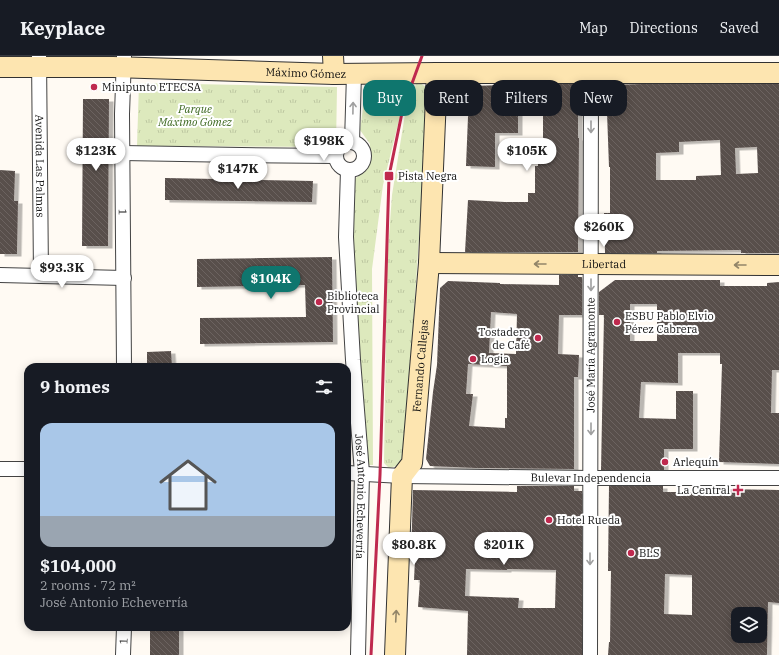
<!DOCTYPE html>
<html lang="en">
<head>
<meta charset="utf-8">
<style>
	:root { --surface:#171b24; --page:#242831; --text:#f1f3f6; --muted:#9ea1a6; --line:#363941; --accent:#0f766e }
	body { margin:0; font-family:"IBM Plex Serif",serif; background:var(--page); color:var(--text); height:100vh; display:flex; flex-direction:column; font-size:15px; white-space:nowrap }
	* { box-sizing:border-box; margin:0 }
	p { font-size:13px; color:var(--muted) }
	.icon { flex:none; width:22px; height:22px; fill:none; stroke:currentColor; stroke-width:2; stroke-linecap:round; stroke-linejoin:round }
	.map { position:relative; flex:1; overflow:hidden }
	.drawer { position:absolute; left:24px; top:307px; width:327px; height:268px; display:flex; flex-direction:column; background:var(--surface); border-radius:12px; box-shadow:0 2px 10px #0003 }
	.drawer>* { flex:none }
	.hud { position:absolute; left:363px; top:24px; width:356px; height:36px; display:flex; gap:8px }
	.tools { position:absolute; left:731px; top:551px; display:grid; gap:8px }
	.tools a { display:grid; place-items:center; width:36px; height:36px; border-radius:8px; background:var(--surface); box-shadow:0 2px 10px #0003; font-size:20px }
	.price { position:absolute; translate:-50% -34px; padding:0 9px; border-radius:14px; background:#fff; color:#222; font-size:13px; line-height:26px; filter:drop-shadow(0 1px 2px #0008) }
	.price::after { content:''; position:absolute; left:50%; top:24px; width:12px; height:9px; margin-left:-6px; background:inherit; clip-path:polygon(0 0,100% 0,50% 100%) }
	.price.on { background:var(--accent); color:#fff }
	ul { padding:0; list-style:none }
	li { display:grid; align-content:center; gap:8px; height:212px; padding:0 16px }
	li+li { border-top:1px solid var(--line) }
	li span { display:grid; place-items:center; height:124px; border-radius:12px; color:#555 }
	li>.icon { margin-inline-start:auto }
	span .icon { width:72px; height:72px; fill:#fffc; stroke-width:1 }
	li b { font-size:17px }
	h2 { display:flex; justify-content:space-between; align-items:center; height:48px; padding:0 16px; font-size:17px }
	.tag { padding:0 14px; border-radius:12px; background:var(--surface); box-shadow:0 2px 10px #0003; font-size:14px; line-height:36px }
	.tag.on { background:var(--accent); color:#fff }
	header { display:flex; align-items:center; gap:24px; box-sizing:border-box; height:56px; padding:0 20px; background:var(--surface); border-bottom:1px solid var(--line) }
	header strong { font-size:19px }
	nav { display:flex; gap:22px; margin-inline-start:auto; font-size:14px }
	.map>svg:first-child { display:block }
	.grass { fill:url(#grass-tufts) }
	.building { fill:url(#building-back-hatch); fill-rule:evenodd; filter:url(#shadow) }
	.lines { fill:none; stroke-linecap:round; stroke-linejoin:round }
	.street-casing { stroke:#434343; stroke-width:16 }
	.secondary-casing { stroke:#323232; stroke-width:22 }
	.street { stroke:#fff; stroke-width:14 }
	.secondary { stroke:#fde5b0; stroke-width:20 }
	.rail { stroke:#bf294e; stroke-width:3 }
	.oneway { stroke:#9f9f9f }
	.oneway2 { stroke:#928568 }
	.poi-dot { fill:#bf294e; stroke:#fff; stroke-width:1.5 }
	.labels { text-anchor:middle; dominant-baseline:central; stroke-width:4; stroke-linejoin:round; paint-order:stroke }
	.street-label { font-size:11px; fill:#101010; stroke:#fff }
	.poi-label { font-size:11px; fill:#101010; stroke:#fff; text-anchor:start }
	.park-label { font-size:11px; font-style:italic; fill:#3d6820; stroke:#fff }
</style>
</head>
<body>
<header>
<strong>Keyplace</strong>
<nav><a>Map</a><a>Directions</a><a>Saved</a></nav>
</header>
<div class="map">
<svg width="779" height="599" viewBox="0 0 779 599">
	<defs>
		<pattern id="grass-tufts" width="24" height="20" patternUnits="userSpaceOnUse"><rect width="24" height="20" fill="#dde9bd"/><path d="M3 7l-1-3M5 7V3M7 7l1-3M15 17l-1-3M17 17v-4M19 17l1-3" fill="none" stroke="#bdc7a1"/></pattern>
		<pattern id="building-back-hatch" width="6" height="6" patternUnits="userSpaceOnUse"><rect width="6" height="6" fill="#594f4c"/><path d="M-1 5l2 2M0 0l6 6M5-1l2 2" fill="none" stroke="#6c6461"/></pattern>
		<filter id="shadow"><feDropShadow dx="4.5" dy="2.5" stdDeviation="0" flood-color="#0004"/></filter>
	</defs>
	<rect width="100%" height="100%" fill="#fffaf3"/>
	<path class="grass" d="M417,25L429,33L404,405L400,409L389,412L384,407L387,207L392,139L405,58Z
		M139,27L337,31L336,91L137,90Z
		M366,31L407,32L383,129L372,213L373,409H368L351,196L355,123L369,109L370,88L360,74Z"/>
	<path class="building" d="M534,28H575V48H578V82H579L578,196H465L468,144L505,146H528V137H535V110H538V82H543V44L518,45V77H495V111L466,110L469,36L472,30Z
		M641,28H779V197H741V194L657,195V197H605L604,157H610V111H609L606,29ZM720,84L721,119L696,120V124H656V97L679,96V86ZM757,91L758,117L736,118L735,92Z
		M83,43H109L108,190H82Z
		M0,114L15,115L14,145H18L17,198H0Z
		M165,122L313,125L312,146L165,144Z
		M332,201L333,286L200,288V262L306,261L305,229L197,231V203Z
		M559,219H578V221H582V259H559L558,298L579,299L578,321H574V413L476,412L430,410L426,403L433,336L437,309L440,232L448,225L500,227V228L559,229ZM491,256L517,258L516,298L489,297ZM468,308L507,310V362H505V372L469,370L473,338H466Z
		M615,224H720V230H767V227L779,226V314H772L771,357H779V408L719,406L722,308H720V297H678V327L641,326L639,362L676,363V335H693V393H664V414H601L604,259H599V236ZM630,248H657V285H630Z
		M171,295L172,311H147V296Z
		M517,430H574V435H582V599H467L468,555L418,551L420,524H414L415,503H411L413,434L517,436ZM466,513L507,514V513L556,514L555,552H518L519,542L465,540Z
		M609,430H663V436H722V433L779,434V547L768,546L767,599H608L609,586H610L611,515H608ZM665,518L692,519V559L664,558ZM738,558H760V580H738Z
		M150,571H179V599H150Z"/>
	<g class="lines">
		<defs>
			<g id="street">
				<path id="s1" d="M39,0L41,220"/>
				<path id="s2" d="M124,0L122,58L124,311"/>
				<circle cx="350" cy="100" r="14"/>
				<path d="M352,86L354,18"/>
				<path d="M122,97L241,99L336,100"/>
				<path id="s3" d="M348,114L346,181L353,304L362,417L358,599"/>
				<path d="M0,219L124,222"/>
				<path d="M0,413H28"/>
				<path id="s4" d="M347,417L402,420L591,422H779"/>
				<path id="s5" d="M123,599L124,571"/>
				<path id="s6" d="M590,599L591,18"/>
			</g>
			<g id="secondary">
				<path d="M333,0L334,18"/>
				<path id="s7" d="M0,11H113L334,18L437,17H779"/>
				<path id="s8" d="M429,207L779,209"/>
				<path id="s9" d="M395,599L402,420L412,407L429,207L437,17"/>
			</g>
		</defs>
		<use href="#street" class="street-casing"/>
		<use href="#secondary" class="secondary-casing"/>
		<use href="#street" class="street"/>
		<use href="#secondary" class="secondary"/>
		<path class="rail" d="M371,599L380,419L389,120L403,52L422,0"/>
	</g>
	<defs><path id="oneway-shaft" d="M-6 0H5M1.5-3L5.5 0L1.5 3" fill="none" stroke-width="1.6" stroke-linecap="round" stroke-linejoin="round"/></defs>
	<g class="oneway">
		<use href="#oneway-shaft" transform="translate(353 52) rotate(-89)"/>
		<use href="#oneway-shaft" transform="translate(591 71) rotate(90)"/>
		<use href="#oneway-shaft" transform="translate(591 229) rotate(90)"/>
		<use href="#oneway-shaft" transform="translate(591 373) rotate(90)"/>
		<use href="#oneway-shaft" transform="translate(590 503) rotate(90)"/>
	</g>
	<g class="oneway2">
		<use href="#oneway-shaft" transform="translate(540 208) rotate(-180)"/>
		<use href="#oneway-shaft" transform="translate(740 209) rotate(-180)"/>
		<use href="#oneway-shaft" transform="translate(396 560) rotate(-87)"/>
	</g>
	<g class="poi-dot">
		<circle cx="94" cy="31" r="4"/>
		<rect x="384" y="115" width="10" height="10" rx="2"/>
		<circle cx="319" cy="246" r="4"/>
		<circle cx="617" cy="266" r="4"/>
		<circle cx="538" cy="282" r="4"/>
		<circle cx="473" cy="303" r="4"/>
		<circle cx="665" cy="406" r="4"/>
		<path d="M736 428h4v4h4v4h-4v4h-4v-4h-4v-4h4z"/>
		<circle cx="549" cy="464" r="4"/>
		<circle cx="631" cy="497" r="4"/>
	</g>
	<g class="labels">
		<g class="street-label">
			<text stroke="none"><textPath href="#s7" startOffset="306">Máximo Gómez</textPath></text>
			<text stroke="none"><textPath href="#s1" startOffset="110">Avenida Las Palmas</textPath></text>
			<text stroke="none"><textPath href="#s2" startOffset="156">1</textPath></text>
			<text stroke="none"><textPath href="#s8" startOffset="175">Libertad</textPath></text>
			<text stroke="none"><textPath href="#s6" startOffset="300">José María Agramonte</textPath></text>
			<text stroke="none"><textPath href="#s9" startOffset="293">Fernando Callejas</textPath></text>
			<text stroke="none"><textPath href="#s4" startOffset="244">Bulevar Independencia</textPath></text>
			<text stroke="none"><textPath href="#s3" startOffset="327">José Antonio Echeverría</textPath></text>
			<text stroke="none"><textPath href="#s5" startOffset="14">1</textPath></text>
		</g>
		<g class="poi-label">
			<text x="102" y="31">Minipunto ETECSA</text>
			<text x="398" y="120">Pista Negra</text>
			<text x="327" y="240">Biblioteca<tspan x="327" dy="13">Provincial</tspan></text>
			<text x="625" y="260">ESBU Pablo Elvio<tspan x="625" dy="13">Pérez Cabrera</tspan></text>
			<text x="530" y="276" text-anchor="end">Tostadero<tspan x="530" dy="13">de Café</tspan></text>
			<text x="481" y="303">Logia</text>
			<text x="673" y="406">Arlequín</text>
			<text x="730" y="434" text-anchor="end">La Central</text>
			<text x="557" y="464">Hotel Rueda</text>
			<text x="639" y="497">BLS</text>
		</g>
		<g class="park-label">
			<text x="195" y="53">Parque<tspan x="195" dy="13">Máximo Gómez</tspan></text>
		</g>
	</g>
</svg>
<div class="tools">
<a><svg class="icon" aria-label="layers" viewBox="0 0 24 24"><path d="M12 4l9 5-9 5-9-5zM3 14l9 5 9-5"/></svg></a>
</div>
<b class="price" style="left:324px;top:106px">$198K</b>
<b class="price" style="left:96px;top:116px">$123K</b>
<b class="price" style="left:527px;top:116px">$105K</b>
<b class="price" style="left:238px;top:134px">$147K</b>
<b class="price" style="left:604px;top:192px">$260K</b>
<b class="price" style="left:62px;top:233px">$93.3K</b>
<b class="price on" style="left:271px;top:244px">$104K</b>
<b class="price" style="left:414px;top:510px">$80.8K</b>
<b class="price" style="left:504px;top:510px">$201K</b>
<div class="hud">
<a class="tag on">Buy</a>
<a class="tag">Rent</a>
<a class="tag">Filters</a>
<a class="tag">New</a>
</div>
<section class="drawer">
<h2>9 homes<svg class="icon" aria-label="filters" viewBox="0 0 24 24"><path d="M4 7h16M4 17h16"/><circle cx="9" cy="7" r="2"/><circle cx="15" cy="17" r="2"/></svg></h2>
<ul>
<li><span style="background:linear-gradient(#a9c7e8 75%,#9aa5b1 0)"><svg class="icon" aria-label="home" viewBox="0 0 24 24"><path d="M3 11l9-7 9 7M6 9v11h12V9"/></svg></span><div><b>$104,000</b><p>2 rooms · 72 m²</p><p>José Antonio Echeverría</p></div></li>
</ul>
</section>
</div>
</body>
</html>
